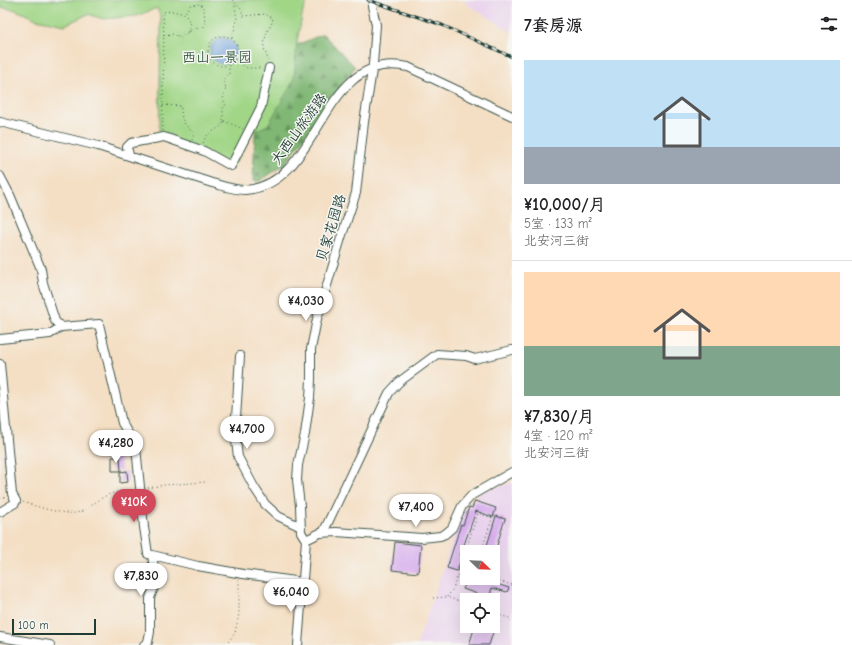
<!DOCTYPE html>
<html lang="zh">
<head>
<meta charset="utf-8">
<style>
	:root { --surface:#fff; --page:#f6f6f6; --text:#202124; --muted:#757577; --line:#e0e0e0; --accent:#d1495b }
	body { margin:0; font-family:"Comic Neue","LXGW WenKai TC",sans-serif; background:var(--page); color:var(--text); height:100vh; display:flex; flex-direction:column; font-size:15px; white-space:nowrap }
	* { box-sizing:border-box; margin:0 }
	p { font-size:13px; color:var(--muted) }
	.icon { flex:none; width:22px; height:22px; fill:none; stroke:currentColor; stroke-width:2; stroke-linecap:round; stroke-linejoin:round }
	.map { position:relative; flex:1; overflow:hidden }
	.sheet { display:flex; flex-direction:column; background:var(--surface); width:340px }
	.sheet>* { flex:none }
	.needle { width:26px; rotate:113deg }
	.controls { position:absolute; left:460px; top:545px; display:grid; gap:8px }
	.controls a { display:grid; place-items:center; width:40px; height:40px; border-radius:0px; background:var(--surface); box-shadow:0 4px 16px #0002; font-size:20px }
	.scale { position:absolute; left:12px; bottom:10px; width:84px; box-sizing:border-box; padding-left:4px; border:2px solid #1f3d34; border-top:0; font-size:11px; line-height:14px; white-space:nowrap; color:#1f3d34; -webkit-text-stroke:3px #f6f6f2; paint-order:stroke }
	.price { position:absolute; translate:-50% -34px; padding:0 9px; border-radius:14px; background:#fff; color:#222; font-size:13px; line-height:26px; filter:drop-shadow(0 1px 2px #0008) }
	.price::after { content:''; position:absolute; left:50%; top:24px; width:12px; height:9px; margin-left:-6px; background:inherit; clip-path:polygon(0 0,100% 0,50% 100%) }
	.price.selected { background:var(--accent); color:#fff }
	ul { padding:0; list-style:none }
	li { display:grid; align-content:center; gap:8px; height:212px; padding:0 12px }
	li+li { border-top:1px solid var(--line) }
	li span { display:grid; place-items:center; height:124px; border-radius:0px; color:#555 }
	li>.icon { margin-inline-start:auto }
	span .icon { width:72px; height:72px; fill:#fffc; stroke-width:1 }
	li b { font-size:17px }
	h2 { display:flex; justify-content:space-between; align-items:center; height:48px; padding:0 12px; font-size:17px }
	main { display:flex; flex:1; min-height:0 }
	.map>svg:first-child { display:block }
	.built { fill:#e9d2ed; fill-rule:evenodd }
	.forest { fill:url(#forest-firs); stroke:#507a54 }
	.green { fill:#a1d687; stroke:#608a5e }
	.water { fill:#709fd9; stroke:#486e86 }
	.building { fill:#d7adec }
	.lines { fill:none; stroke-linecap:round; stroke-linejoin:round }
	.minor-casing { stroke:#3f554a; stroke-width:10 }
	.path { stroke:#3f554a; stroke-width:1; stroke-dasharray:1 3; stroke-linecap:butt }
	.minor { stroke:#fff; stroke-width:8 }
	.rail-casing { stroke:#1f3d34; stroke-width:3 }
	.rail { stroke:#f6f6f2; stroke-width:1.5; stroke-dasharray:4.5; stroke-linecap:butt }
	.labels { text-anchor:middle; dominant-baseline:central; stroke-width:3; stroke-linejoin:round; paint-order:stroke }
	.park-label { font-size:14px; fill:#395c45; stroke:#f6f6f2 }
	.street-label { font-size:14px; fill:#1f3d34; stroke:#f6f6f2 }
</style>
</head>
<body>
<main>
<div class="map">
<svg width="512" height="645" viewBox="0 0 512 645">
	<defs>
		<pattern id="forest-firs" width="22" height="20" patternUnits="userSpaceOnUse"><rect width="22" height="20" fill="#80b774"/><path d="M5 1l3.5 6h-7zM16 11l3.5 6h-7z" fill="#689660"/></pattern>
	</defs>
	<rect width="100%" height="100%" fill="#f6f6f2"/>
	<filter id="ink" filterUnits="userSpaceOnUse"><feTurbulence type="fractalNoise" baseFrequency=".025" numOctaves="2"/><feDisplacementMap in="SourceGraphic" scale="8" xChannelSelector="R" yChannelSelector="G"/><feConvolveMatrix kernelMatrix="1 2 1 2 8 2 1 2 1" color-interpolation-filters="sRGB"/></filter>
	<filter id="wash" filterUnits="userSpaceOnUse"><feTurbulence type="fractalNoise" baseFrequency=".012" numOctaves="4" result="noise"/><feDisplacementMap in="SourceGraphic" scale="16" xChannelSelector="R" yChannelSelector="G"/><feGaussianBlur stdDeviation="0.9" result="paint"/><feColorMatrix in="noise" values="0 0 0 0 0 0 0 0 0 0 0 0 0 0 0 0 0 1.4 0 .05"/><feComposite in="paint" operator="in"/></filter>
	<g filter="url(#wash)">
		<rect width="100%" height="100%" fill="#f4dfc4"/>
		<path class="built" d="M466,0H512V32L465,3Z
			M512,483V645H417L461,515L469,503L486,490ZM467,552H493V578H467ZM467,600H493V626H467Z"/>
		<path class="forest" d="M323,34L355,67L285,164L260,181H253L255,131L268,125L294,80L297,45Z"/>
		<path class="green" d="M0,0H308L303,11L297,41L294,80L268,125L255,131L253,130L232,169L202,152L159,138L161,18L157,8L136,16L103,19L88,14L65,25L36,19L16,10L0,7Z"/>
		<path class="water" d="M210 51a13 13 0 1 1 26 0a13 13 0 1 1-26 0Z"/>
		<g id="blocks">
			<path class="building" d="M112,457H120L121,471H112Z
				M127,471L128,482L120,483V472Z
				M475,501L496,508L493,517L476,511L460,556H462L457,571L447,568L461,524L463,525L469,507L472,508Z
				M496,516L505,519L503,525L495,552H485Z
				M395,542L421,545L418,573L392,570Z
				M468,578H478L509,588L507,592L492,588L489,598L463,589Z
				M475,626H495L489,645H469Z"/>
		</g>
	</g>
	<g filter="url(#ink)">
		<use href="#blocks" fill-opacity="0" stroke="#3f554a" stroke-width="1"/>
		<g class="lines">
			<defs>
				<path id="minor" d="M0,122L98,146L212,183C223,186 233,190 245,190C323,185 319,48 408,67L512,116
					M129,155L127,147L131,143L164,137L204,151L231,166L261,107L269,68
					M0,176L10,195L41,269L43,283L55,321L61,327L99,324L122,423L136,447L144,527L148,554L198,566L243,574L303,582
					M0,339L50,334L61,327
					M240,356L235,433L238,457L254,487L265,504L278,516L301,527
					M0,364L12,494L16,501L15,503L0,512
					M323,533L389,393L399,382L437,354L466,356L475,359L512,350
					M306,540L320,533L336,532L422,538L440,536L445,534L452,528L462,506L472,495L512,472
					M0,637L50,645
					M144,645L148,642L150,632V598L156,582L152,555
					M298,645L306,540L301,532L300,506L297,480L298,465L305,434L310,398L311,379V349L317,319L341,238L356,193L364,122L373,64L376,25L372,6"/>
			</defs>
			<use href="#minor" class="minor-casing"/>
			<path class="path" d="M232,0L241,9L243,16L265,14L273,18C272,26 269,26 267,32C265,38 263,47 265,52C267,55 267,57 268,61
				M164,35L172,34L175,36L177,34L179,38L196,27L202,29L205,25L204,8H202L201,4L190,5L185,13
				M208 51a15 15 0 1 1 30 0a15 15 0 1 1-30 0Z
				M232,38L237,20L235,5
				M237,60L247,68H262
				M163,105L181,106C181,120 183,124 194,133L192,140
				M224,121L243,129
				M163,131C162,91 165,52 163,12L172,11L185,14L190,22L188,32
				M203,143C207,131 214,133 223,124V108L226,105L223,99L226,88L223,80L225,77L229,74V65
				M148,488L164,485L205,482
				M0,498H5
				M23,502C35,506 63,515 75,513C86,512 93,503 102,498C111,492 123,491 132,490
				M481,552L492,519
				M462,564L467,566
				M488,578L512,585
				M447,597L453,589L478,513L492,518L495,515L506,519V521
				M433,598L447,597L467,604
				M493,613L509,618L512,623
				M226,645L235,633L239,614V580"/>
			<use href="#minor" class="minor"/>
			<defs>
				<path id="rail" d="M368,0L442,25L512,57"/>
			</defs>
			<use href="#rail" class="rail-casing"/>
			<use href="#rail" class="rail"/>
		</g>
	</g>
	<g class="labels">
		<g class="park-label">
			<text x="217" y="57">西山一景园</text>
		</g>
		<g class="street-label">
			<text transform="translate(299 129) rotate(-54)">大西山旅游路</text>
			<text transform="translate(331 228) rotate(-73)">贝家花园路</text>
		</g>
	</g>
</svg>
<div class="controls">
<a><svg class="needle" viewBox="-14 -14 28 28"><path d="M0-13l5 13h-10z" fill="#e53935"/><path d="M0 13l5-13h-10z" fill="#757577"/></svg></a>
<a><svg class="icon" aria-label="locate" viewBox="0 0 24 24"><circle cx="12" cy="12" r="6"/><path d="M12 2v4M12 18v4M2 12h4M18 12h4"/></svg></a>
</div>
<div class="scale">100 m</div>
<b class="price" style="left:306px;top:322px">¥4,030</b>
<b class="price" style="left:247px;top:450px">¥4,700</b>
<b class="price" style="left:116px;top:464px">¥4,280</b>
<b class="price selected" style="left:134px;top:523px">¥10K</b>
<b class="price" style="left:416px;top:528px">¥7,400</b>
<b class="price" style="left:141px;top:597px">¥7,830</b>
<b class="price" style="left:291px;top:613px">¥6,040</b>
</div>
<section class="sheet">
<h2>7套房源<svg class="icon" aria-label="filters" viewBox="0 0 24 24"><path d="M4 7h16M4 17h16"/><circle cx="9" cy="7" r="2"/><circle cx="15" cy="17" r="2"/></svg></h2>
<ul>
<li><span style="background:linear-gradient(#bfe0f5 70%,#9aa5b1 0)"><svg class="icon" aria-label="home" viewBox="0 0 24 24"><path d="M3 11l9-7 9 7M6 9v11h12V9"/></svg></span><div><b>¥10,000/月</b><p>5室 · 133 m²</p><p>北安河三街</p></div></li>
<li><span style="background:linear-gradient(#ffd9b3 60%,#7fa58c 0)"><svg class="icon" aria-label="home" viewBox="0 0 24 24"><path d="M3 11l9-7 9 7M6 9v11h12V9"/></svg></span><div><b>¥7,830/月</b><p>4室 · 120 m²</p><p>北安河三街</p></div></li>
</ul>
</section>
</main>
</body>
</html>
